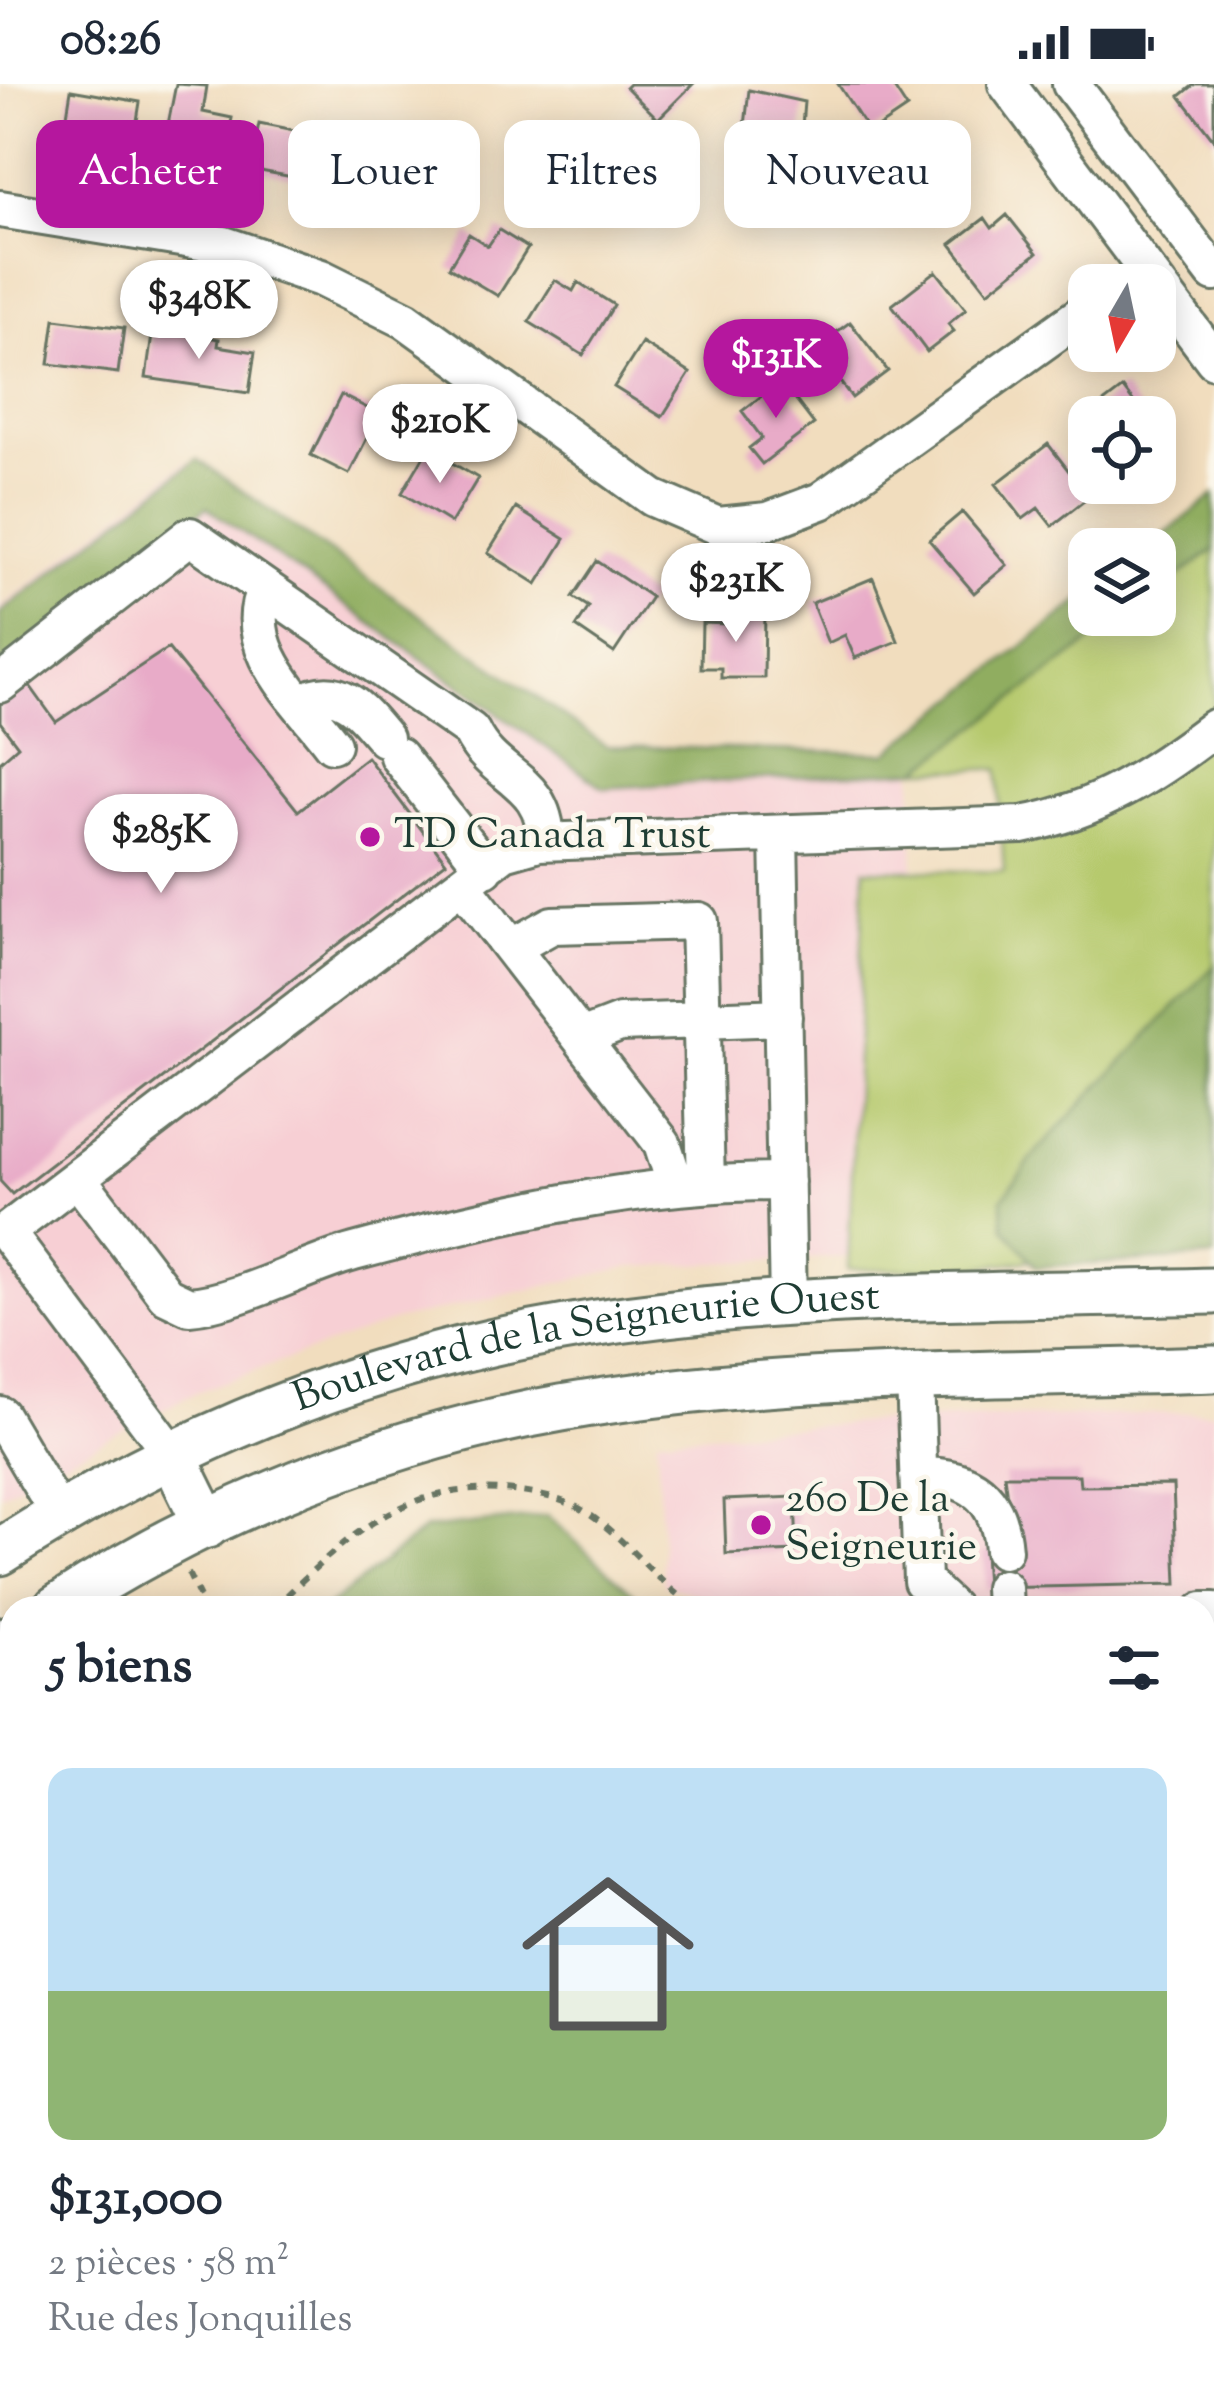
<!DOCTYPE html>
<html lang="fr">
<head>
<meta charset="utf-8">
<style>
	:root { --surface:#fff; --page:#f6f6f7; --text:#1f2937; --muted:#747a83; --accent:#b5179e }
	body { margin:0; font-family:"Sorts Mill Goudy",serif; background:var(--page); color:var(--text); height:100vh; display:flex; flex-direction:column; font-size:45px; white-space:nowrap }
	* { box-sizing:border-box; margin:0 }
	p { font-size:39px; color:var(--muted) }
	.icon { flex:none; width:66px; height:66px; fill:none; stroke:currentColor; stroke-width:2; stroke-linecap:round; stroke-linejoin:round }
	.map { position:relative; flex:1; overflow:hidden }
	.details { position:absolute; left:0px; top:1512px; width:1215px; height:804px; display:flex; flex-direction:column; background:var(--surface); border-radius:36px 36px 0 0; box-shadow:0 6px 30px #0003 }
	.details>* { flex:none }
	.banner { position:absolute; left:36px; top:36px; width:1143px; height:108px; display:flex; gap:24px }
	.needle { width:78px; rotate:189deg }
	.fabs { position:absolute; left:1068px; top:180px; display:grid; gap:24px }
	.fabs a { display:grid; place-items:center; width:108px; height:108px; border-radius:24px; background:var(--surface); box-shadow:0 6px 30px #0003; font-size:60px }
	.price { position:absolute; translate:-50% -102px; padding:0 27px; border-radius:42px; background:#fff; color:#222; font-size:39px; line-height:78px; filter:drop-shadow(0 3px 6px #0008) }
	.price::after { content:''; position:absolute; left:50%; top:72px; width:36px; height:27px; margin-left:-18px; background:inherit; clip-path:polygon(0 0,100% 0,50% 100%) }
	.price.on { background:var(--accent); color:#fff }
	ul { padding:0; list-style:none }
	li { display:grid; align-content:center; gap:24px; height:636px; padding:0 48px }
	li span { display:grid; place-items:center; height:372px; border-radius:24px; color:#555 }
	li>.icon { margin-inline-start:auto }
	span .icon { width:216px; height:216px; fill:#fffc; stroke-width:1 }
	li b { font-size:51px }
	h2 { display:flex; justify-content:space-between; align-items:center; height:144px; padding:0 48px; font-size:51px }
	.tag { padding:0 42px; border-radius:24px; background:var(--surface); box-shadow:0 6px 30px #0003; font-size:42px; line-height:108px }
	.tag.on { background:var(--accent); color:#fff }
	.status { display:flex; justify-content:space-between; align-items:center; height:84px; padding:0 60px; background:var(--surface); direction:ltr }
	.status svg { height:33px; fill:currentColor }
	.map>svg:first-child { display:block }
	.built { fill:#f7cfd4 }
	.green { fill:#b6c96d; stroke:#6a8350; stroke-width:3 }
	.forest { fill:#90ad60; stroke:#58754a; stroke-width:3 }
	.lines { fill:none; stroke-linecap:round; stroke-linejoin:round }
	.stream { stroke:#6eabe0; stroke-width:10 }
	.building { fill:#e8abc8 }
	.minor-casing { stroke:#687564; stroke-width:42 }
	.major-casing { stroke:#687564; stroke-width:51 }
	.path { stroke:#687564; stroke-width:6; stroke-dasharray:9 9; stroke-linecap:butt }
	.minor { stroke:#fff; stroke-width:36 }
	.major { stroke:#fff; stroke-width:45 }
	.poi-dot { fill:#b5179e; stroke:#fbf7ec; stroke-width:4.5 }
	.labels { text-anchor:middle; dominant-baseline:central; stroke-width:9; stroke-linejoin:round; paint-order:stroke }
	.poi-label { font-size:42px; fill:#1f3d34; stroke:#fbf7ec; text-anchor:start }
	.street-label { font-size:42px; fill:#1f3d34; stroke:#fbf7ec }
</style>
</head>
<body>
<div class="status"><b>08:26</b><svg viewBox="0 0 49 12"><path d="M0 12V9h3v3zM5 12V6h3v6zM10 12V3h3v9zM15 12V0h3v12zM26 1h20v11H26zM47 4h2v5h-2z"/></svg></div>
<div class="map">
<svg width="1214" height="2316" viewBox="0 0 1214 2316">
	<rect width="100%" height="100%" fill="#fbf7ec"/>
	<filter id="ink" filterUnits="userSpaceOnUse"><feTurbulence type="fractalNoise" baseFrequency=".00833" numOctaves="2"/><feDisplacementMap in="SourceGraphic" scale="24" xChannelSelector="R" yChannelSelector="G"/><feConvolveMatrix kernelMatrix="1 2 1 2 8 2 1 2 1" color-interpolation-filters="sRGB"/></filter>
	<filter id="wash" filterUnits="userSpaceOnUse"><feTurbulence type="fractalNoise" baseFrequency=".004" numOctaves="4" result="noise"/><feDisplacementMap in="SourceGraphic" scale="48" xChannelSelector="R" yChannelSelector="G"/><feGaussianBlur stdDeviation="2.7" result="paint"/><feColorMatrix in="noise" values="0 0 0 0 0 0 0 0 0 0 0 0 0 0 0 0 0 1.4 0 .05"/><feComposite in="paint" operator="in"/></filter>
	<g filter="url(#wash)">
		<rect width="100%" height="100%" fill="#f1ddbe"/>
		<path class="built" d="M188,377L597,660L913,668L915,1170L628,1183L394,1237L197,1308L0,1410V524Z
			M1214,1328V1556L1203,1557V1524H741L663,1500L657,1354L883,1337Z"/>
		<path class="green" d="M1214,466V1152L962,1185H848L865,785L1004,788L998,685L918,686L1127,531H1155V510Z
			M192,2304H374L384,2316H179Z"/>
		<path class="forest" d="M197,375L606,662L887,669L1089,510V531H1127L918,686L604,704L207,423L0,585V529Z
			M1214,411V466L1155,510V465H1146Z
			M1214,882V1173L1037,1183L1004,1143L1002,1115L1038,1066Z
			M547,1432L650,1524H326L425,1445Z
			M1214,1614V2026L1203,2034V1619Z
			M12,1716V2304H143L128,2316H0V1720Z"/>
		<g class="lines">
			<path class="stream" d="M1203,1773L1214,1768
				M0,1909L12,1912"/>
		</g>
		<g id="blocks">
			<path class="building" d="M176,0L207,2L203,28L232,34L223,81L163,66Z
				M629,0H693L658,35L626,3Z
				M838,0H901L894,4L907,24L870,49Z
				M1195,0H1214V56L1180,12Z
				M71,6L140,18L133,62L64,50Z
				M749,6L804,18L800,66L743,60Z
				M259,40L328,54L319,98L250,85Z
				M362,65L431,86L416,133L348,112Z
				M1007,131L1037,169L988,208L951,160L985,134L992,144Z
				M499,146L528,164L498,212L449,183L469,150L488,162Z
				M936,187L966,225L948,240L954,247L927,268L892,221Z
				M555,196L573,207L578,198L614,221L583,271L529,238Z
				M55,235L124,244L118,289L49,280Z
				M850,238L888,287L852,314L815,264Z
				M153,244L219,255L218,262L255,268L249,309L146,294Z
				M642,259L690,289L662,333L614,303Z
				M781,297L814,340L762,380L749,364L762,354L742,327Z
				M1123,304L1145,333H1089V363L1073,342Z
				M341,311L379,330L349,390L311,371Z
				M1048,360L1089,413L1052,442L1038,424L1023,435L996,400Z
				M428,365L478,394L451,439L402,409Z
				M516,424L565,455L537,500L488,469Z
				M962,428L1007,481L974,509L929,456Z
				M597,477L651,513L614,569L576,543L589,523L573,513Z
				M873,494L898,557L855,574L845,551L828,559L812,519Z
				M727,526H765L764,594H721V584H701L702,539L727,540Z
				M168,564L298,727L367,673L446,778L12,1110L0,1097V678L18,662L0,638V619L28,599L56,638Z
				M1004,1391H1079L1080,1402L1173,1401L1177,1500L986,1504L984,1468L1014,1466Z
				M795,1413L797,1467L726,1470L724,1416Z
				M488,2304H548L555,2313L497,2316Z
				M972,2304H1019L1028,2316H956Z"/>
		</g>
	</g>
	<g filter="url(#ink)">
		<use href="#blocks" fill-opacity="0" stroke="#687564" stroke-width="3"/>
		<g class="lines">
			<defs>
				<path id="minor" d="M1007,0L1214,276
					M1071,0L1214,189
					M0,125L224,161L321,194L406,236L653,414L718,442L768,437L821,417L1089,225
					M266,505C237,562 300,617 332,660
					M0,600L190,452L471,647C494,696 545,693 546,757
					M301,619C339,597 361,626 384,654
					M398,672L485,784
					M779,750L788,1221
					M463,802L662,1059L676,1102
					M511,864L552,841L699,837L706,1099
					M581,954L620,939L783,933
					M78,1095L166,1211L189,1222C240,1218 303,1182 354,1168C495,1130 639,1097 786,1098
					M915,1294L922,1497L951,1524
					M0,1331L59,1431
					M172,1370L6,1148L504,768L539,758L1022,741C1097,727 1154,690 1214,644
					M918,1392C971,1391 999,1412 1003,1466
					M1003,1504L1004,1524
					M1203,1527H1214
					M374,2304L384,2316
					M1108,2304L1117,2316
					M1184,2316L1199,2304"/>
				<g id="major">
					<path d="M172,1370L207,1441"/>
					<path id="s1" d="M0,1468C151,1371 315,1298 490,1259C726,1206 973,1214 1214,1207"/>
					<path d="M57,1524C206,1427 386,1354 561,1324C776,1287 997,1292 1214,1285"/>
					<path d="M0,1562L12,1554"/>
				</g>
			</defs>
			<use href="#minor" class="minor-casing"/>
			<use href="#major" class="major-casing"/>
			<path class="path" d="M188,1489L205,1524
				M274,1524C347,1452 403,1396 513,1407C537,1410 563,1414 584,1427C626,1453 654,1497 696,1524
				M1203,1580L1214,1575
				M0,1706L12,1704"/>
			<use href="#minor" class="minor"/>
			<use href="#major" class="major"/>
		</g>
	</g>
	<g class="poi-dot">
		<circle cx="370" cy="753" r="12"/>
		<circle cx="761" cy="1441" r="12"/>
	</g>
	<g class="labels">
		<g class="poi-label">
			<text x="394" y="753">TD Canada Trust</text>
			<text x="785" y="1417">260 De la<tspan x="785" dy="48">Seigneurie</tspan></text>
		</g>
		<g class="street-label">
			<text stroke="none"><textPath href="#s1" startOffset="630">Boulevard de la Seigneurie Ouest</textPath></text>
		</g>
	</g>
</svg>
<div class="fabs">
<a><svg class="needle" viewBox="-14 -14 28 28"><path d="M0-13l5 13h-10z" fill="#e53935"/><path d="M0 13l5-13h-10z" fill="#747a83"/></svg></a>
<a><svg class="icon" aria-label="locate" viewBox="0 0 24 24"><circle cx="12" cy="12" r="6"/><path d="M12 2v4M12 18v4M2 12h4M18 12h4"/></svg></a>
<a><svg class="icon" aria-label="layers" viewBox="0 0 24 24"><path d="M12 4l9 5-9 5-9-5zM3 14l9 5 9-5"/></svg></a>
</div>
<b class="price" style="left:199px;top:278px">$348K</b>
<b class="price on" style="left:776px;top:337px">$131K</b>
<b class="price" style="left:440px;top:402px">$210K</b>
<b class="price" style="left:736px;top:561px">$231K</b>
<b class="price" style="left:161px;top:812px">$285K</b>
<div class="banner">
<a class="tag on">Acheter</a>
<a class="tag">Louer</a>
<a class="tag">Filtres</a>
<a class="tag">Nouveau</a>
</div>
<section class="details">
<h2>5 biens<svg class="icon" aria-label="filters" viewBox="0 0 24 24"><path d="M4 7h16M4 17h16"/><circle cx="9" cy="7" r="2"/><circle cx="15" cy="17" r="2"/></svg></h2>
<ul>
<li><span style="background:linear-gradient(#bfe0f5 60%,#8fb573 0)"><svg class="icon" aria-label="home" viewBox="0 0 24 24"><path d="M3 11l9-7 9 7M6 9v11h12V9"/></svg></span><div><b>$131,000</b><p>2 pièces · 58 m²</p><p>Rue des Jonquilles</p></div></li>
</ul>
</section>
</div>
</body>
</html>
